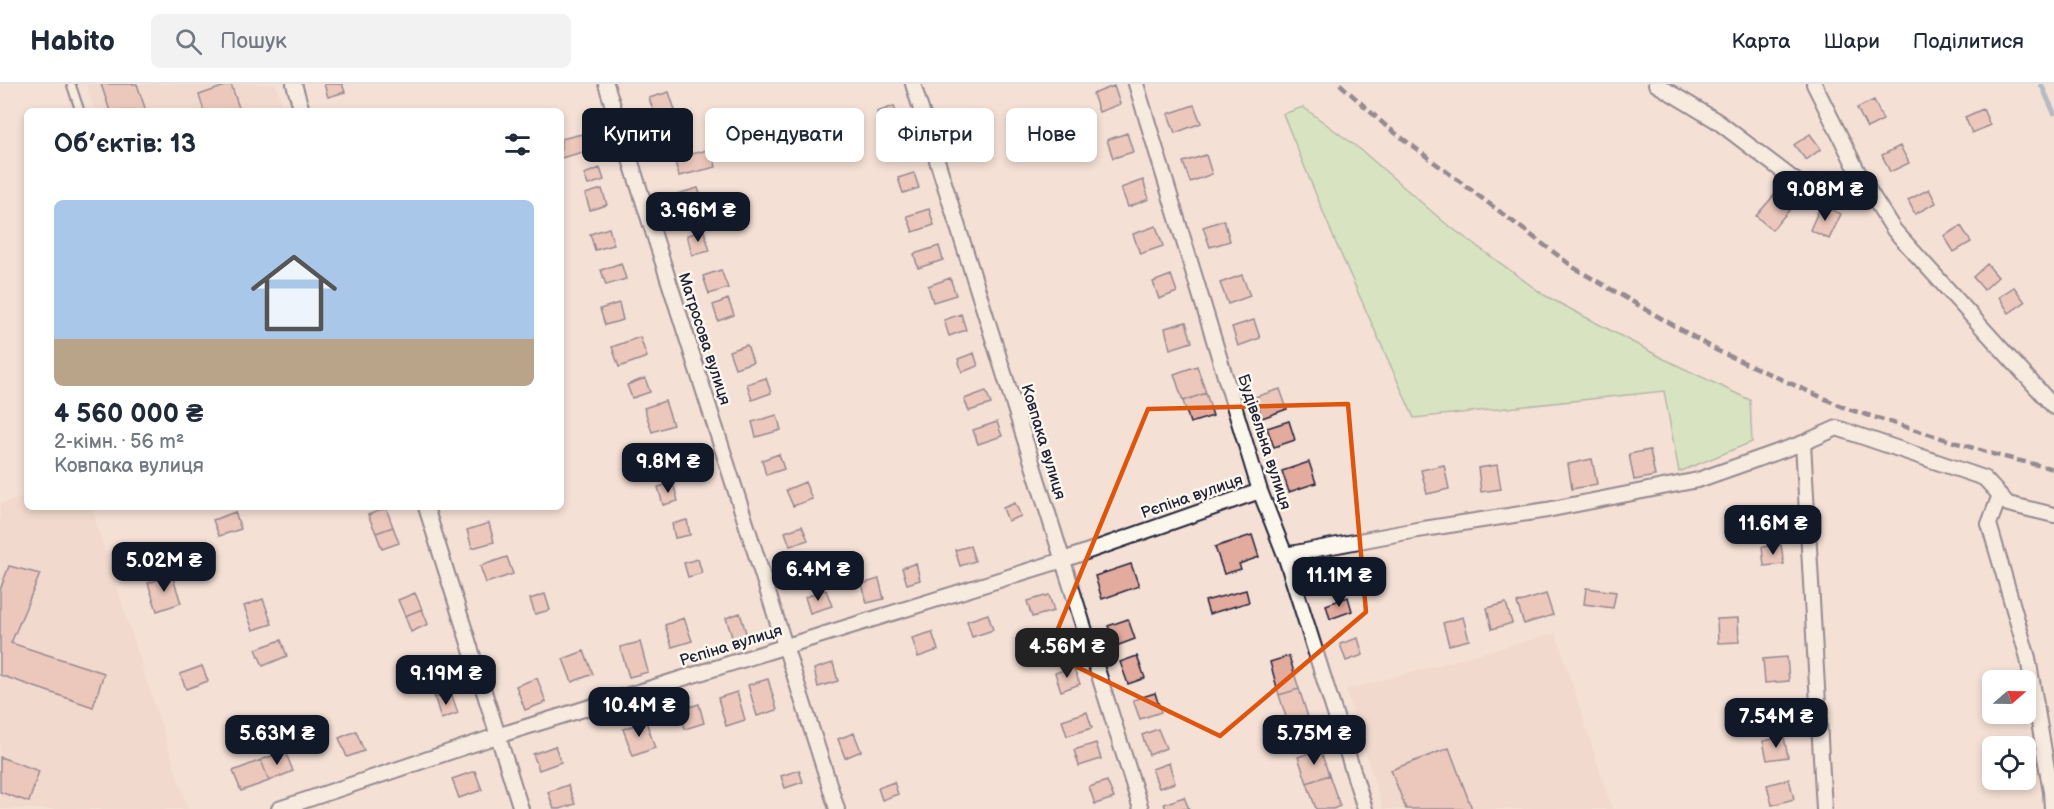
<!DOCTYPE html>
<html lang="uk">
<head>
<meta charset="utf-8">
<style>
	:root { --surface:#fff; --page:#f2f2f3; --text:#1f2937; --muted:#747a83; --line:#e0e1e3; --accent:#111827 }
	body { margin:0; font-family:"Balsamiq Sans",sans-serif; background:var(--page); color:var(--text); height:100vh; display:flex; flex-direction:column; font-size:22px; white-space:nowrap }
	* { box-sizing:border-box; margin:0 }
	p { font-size:20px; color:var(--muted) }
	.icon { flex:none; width:33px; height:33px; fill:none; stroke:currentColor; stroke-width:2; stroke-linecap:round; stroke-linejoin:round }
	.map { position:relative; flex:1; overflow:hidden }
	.details { position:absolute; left:24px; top:24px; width:540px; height:402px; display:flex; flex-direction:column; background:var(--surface); border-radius:9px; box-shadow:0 3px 9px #0003 }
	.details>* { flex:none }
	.guide { position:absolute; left:582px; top:24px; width:570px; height:54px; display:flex; gap:12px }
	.needle { width:39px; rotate:70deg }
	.controls { position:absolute; left:1982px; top:586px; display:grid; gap:12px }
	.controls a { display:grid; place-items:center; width:54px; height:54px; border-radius:9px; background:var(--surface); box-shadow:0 3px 9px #0003; font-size:30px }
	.price { position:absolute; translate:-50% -51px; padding:0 14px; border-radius:12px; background:var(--accent); color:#fff; font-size:20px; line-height:39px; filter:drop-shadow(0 2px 3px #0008) }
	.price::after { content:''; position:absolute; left:50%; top:36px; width:18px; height:14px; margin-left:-9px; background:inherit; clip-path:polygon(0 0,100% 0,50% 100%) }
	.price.selected { background:#222; color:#fff }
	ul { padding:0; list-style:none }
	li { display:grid; align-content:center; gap:12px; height:318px; padding:0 30px }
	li+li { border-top:2px solid var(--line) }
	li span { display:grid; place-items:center; height:186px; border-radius:9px; color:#555 }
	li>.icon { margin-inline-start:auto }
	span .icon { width:108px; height:108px; fill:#fffc; stroke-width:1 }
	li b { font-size:26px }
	h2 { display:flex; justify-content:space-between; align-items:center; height:72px; padding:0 30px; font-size:26px }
	.pill { padding:0 21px; border-radius:9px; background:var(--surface); box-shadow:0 3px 9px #0003; font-size:21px; line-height:54px }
	.pill.selected { background:var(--accent); color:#fff }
	header { display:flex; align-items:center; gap:36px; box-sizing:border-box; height:84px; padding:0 30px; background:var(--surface); border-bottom:2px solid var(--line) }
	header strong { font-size:28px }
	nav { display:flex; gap:33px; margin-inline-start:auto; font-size:21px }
	.search { width:420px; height:54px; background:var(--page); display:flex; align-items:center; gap:15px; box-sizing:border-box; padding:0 21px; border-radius:9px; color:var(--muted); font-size:22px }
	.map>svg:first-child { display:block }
	.built { fill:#efd0c4 }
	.green { fill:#b7e8a8; stroke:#6c8572; stroke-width:1.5 }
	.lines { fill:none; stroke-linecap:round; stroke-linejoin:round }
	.stream { stroke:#688eac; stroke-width:5 }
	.building { fill:#e3aa9e; stroke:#22223b; stroke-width:1.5 }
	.service-casing { stroke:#22223b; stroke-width:11 }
	.minor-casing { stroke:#22223b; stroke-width:18 }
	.service { stroke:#fbf7ec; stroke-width:7 }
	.minor { stroke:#fbf7ec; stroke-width:14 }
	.rail { stroke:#22223b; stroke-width:4.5; stroke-dasharray:9 4.5; stroke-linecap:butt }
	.marked { fill:none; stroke:#de560e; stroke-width:4.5; stroke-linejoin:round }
	.labels { text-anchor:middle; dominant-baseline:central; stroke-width:5; stroke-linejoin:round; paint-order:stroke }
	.street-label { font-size:16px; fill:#22223b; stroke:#fbf7ec }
</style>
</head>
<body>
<header>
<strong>Habito</strong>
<div class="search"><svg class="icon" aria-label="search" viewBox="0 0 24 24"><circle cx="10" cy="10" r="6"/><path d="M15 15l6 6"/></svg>Пошук</div>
<nav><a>Карта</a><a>Шари</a><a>Поділитися</a></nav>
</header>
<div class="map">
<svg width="2054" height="725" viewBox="0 0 2054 725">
	<rect width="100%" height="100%" fill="#f4e0d5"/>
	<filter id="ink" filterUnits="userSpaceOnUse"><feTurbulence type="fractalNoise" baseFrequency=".0167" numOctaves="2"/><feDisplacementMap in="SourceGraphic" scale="12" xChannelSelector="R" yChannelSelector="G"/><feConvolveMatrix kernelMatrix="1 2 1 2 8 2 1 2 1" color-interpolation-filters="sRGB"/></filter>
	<g filter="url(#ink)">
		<path class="built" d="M86,0H276L284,27H95Z
			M27,412V423H91L188,725H0V420Z
			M1556,549L1612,725H1383L1346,606Z"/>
		<path class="green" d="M1303,23L1361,66L1445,139L1544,211L1664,275L1750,316L1752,358L1679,388L1664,307L1414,334L1335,157L1283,30Z"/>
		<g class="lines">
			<path class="stream" d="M2041,0L2054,29"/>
		</g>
		<path class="building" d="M101,0H137L146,27H110Z
			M231,0L240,27H204L199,11Z
			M324,0H342L345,8L328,13Z
			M1114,2L1120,20L1099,28L1093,10Z
			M669,8L675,26L655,32L649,14Z
			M1874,16L1883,36L1867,44L1857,24Z
			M1194,21L1201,39L1175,49L1168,30Z
			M894,22L899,38L881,43L877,28Z
			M1983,25L1990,41L1972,49L1965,33Z
			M1127,49L1133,68L1113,74L1107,56Z
			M582,50L587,67L561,74V55Z
			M1810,50L1821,65L1806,76L1794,61Z
			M904,52L910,70L893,75L888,57Z
			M1900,62L1909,79L1890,88L1882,71Z
			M712,65L716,83L679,92L674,74Z
			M1206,71L1212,90L1190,98L1183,78Z
			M600,84L604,96L588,101L584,90Z
			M914,89L919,104L903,109L898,94Z
			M1143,96L1149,115L1128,123L1121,104Z
			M698,104L704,122L682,128L677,110Z
			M602,105L607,121L590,126L585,110Z
			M1929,105L1936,119L1915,130L1908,116Z
			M1776,109L1792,123L1772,146L1756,132Z
			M1821,121L1841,130L1829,155L1810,146Z
			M929,125L934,141L913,148L907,132Z
			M1224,136L1230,157L1210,163L1203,143Z
			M1156,142L1163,162L1140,170L1133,150Z
			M1961,142L1971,158L1954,168L1944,152Z
			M609,144L614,161L595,166L590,150Z
			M704,147L710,167L692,171L687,151Z
			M939,162L943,176L918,184L914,170Z
			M621,179L626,195L606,201L601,186Z
			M1987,180L1998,193L1984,206L1973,193Z
			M721,186L728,204L709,210L703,192Z
			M1171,191L1177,208L1159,215L1153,198Z
			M1242,191L1250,212L1228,220L1220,199Z
			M950,194L956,211L933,218L928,202Z
			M2014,203L2025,218L2009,229L1999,213Z
			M728,215L734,231L718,237L713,221Z
			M619,219L623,236L605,241L600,225Z
			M961,230L966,246L949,252L944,236Z
			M1254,236L1260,254L1238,262L1232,243Z
			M1186,238L1192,258L1170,265L1165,244Z
			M640,253L647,273L619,283L612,263Z
			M747,261L753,278L735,284L729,267Z
			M974,269L978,282L962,288L958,275Z
			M1197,282L1206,309L1183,317L1174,290Z
			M645,294L650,308L632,314L627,301Z
			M766,294L771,309L752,316L747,300Z
			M1280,305L1287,325L1262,334L1255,313Z
			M986,307L991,320L969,327L964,315Z
			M1206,309L1213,332L1190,339L1183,317Z
			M665,317L673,341L652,348L644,324Z
			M777,331L781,346L756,353L752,338Z
			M1289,337L1295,356L1274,363L1267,344Z
			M997,338L1002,352L978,360L973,346Z
			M662,364L668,382L651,388L645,369Z
			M1650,366L1655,392L1634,396L1629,370Z
			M779,370L784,385L766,391L762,376Z
			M1592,375L1597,400L1572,405L1568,380Z
			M1309,378L1316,399L1289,408L1282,387Z
			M1444,381L1449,405L1427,410L1421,386Z
			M1497,381L1501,405L1481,408L1478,384Z
			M805,398L812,415L793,422L786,406Z
			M673,399L678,417L663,421L658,403Z
			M1015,419L1021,432L1008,437L1003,424Z
			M386,424L393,443L376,449L368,431Z
			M235,428L241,445L219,452L213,436Z
			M1779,429L1780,448L1757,449L1756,431Z
			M687,436L690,451L675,454L672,440Z
			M489,439L494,458L472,464L467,446Z
			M802,442L808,456L790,462L785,448Z
			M393,443L399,459L382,465L376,449Z
			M1252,451L1259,473L1239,480L1241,485L1224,490L1215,463Z
			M1781,461L1784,480L1764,482L1762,463Z
			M970,462L975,477L960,482L955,466Z
			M507,473L513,490L486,499L480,482Z
			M698,475L702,489L688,493L684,479Z
			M916,479L920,496L907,500L902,484Z
			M1131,480L1139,502L1102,515L1095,492Z
			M9,482L40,490L11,559L104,589L93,623L0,591V506Z
			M172,491L181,519L157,527L148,499Z
			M879,495L884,515L867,519L862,500Z
			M1586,504L1616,508L1613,524L1584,520Z
			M826,506L832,522L810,529L805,513Z
			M1246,506L1249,518L1209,530L1205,517Z
			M415,509L422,525L405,532L398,516Z
			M545,510L550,526L535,530L530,515Z
			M1546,510L1553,531L1524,540L1517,519Z
			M1049,511L1054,527L1032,533L1027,517Z
			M1348,513L1352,527L1330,535L1326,521Z
			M263,515L272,540L253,546L244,522Z
			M1506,519L1512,539L1492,545L1487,524Z
			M422,525L428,540L411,548L405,532Z
			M740,529L747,552L733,556L726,534Z
			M988,530L993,546L972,553L967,537Z
			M1463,533L1469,556L1449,561L1443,539Z
			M684,534L692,557L672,563L665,541Z
			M1738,534L1739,558L1718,559L1717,535Z
			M1128,535L1135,555L1116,562L1108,542Z
			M932,548L938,566L918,573L912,554Z
			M1060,550L1067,571L1049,576L1043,555Z
			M1358,554L1363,571L1346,577L1340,560Z
			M281,556L287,572L263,582L256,565Z
			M640,558L648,588L629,593L620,563Z
			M584,567L593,590L572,598L563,575Z
			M1137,572L1145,594L1128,600L1120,578Z
			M1289,572L1299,605L1279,611L1270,578Z
			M1787,573L1789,597L1765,599L1763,575Z
			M833,579L838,597L818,603L814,585Z
			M202,582L208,597L186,605L180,590Z
			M1073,583L1080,600L1061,607L1055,589Z
			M444,588L451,609L435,614L428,593Z
			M537,594L546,618L525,626L516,602Z
			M768,595L777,626L757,632L748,601Z
			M1299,605L1308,633L1288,639L1279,611Z
			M737,608L745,636L726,642L718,614Z
			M451,609L458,629L441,635L435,614Z
			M1155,609L1161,628L1140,635L1133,616Z
			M699,620L704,639L685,645L680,626Z
			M1791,620L1792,642L1766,643L1765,621Z
			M1087,628L1092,644L1067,652L1062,636Z
			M646,637L655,664L633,672L623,645Z
			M1158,645L1166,664L1149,671L1142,651Z
			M356,647L364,667L347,673L339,654Z
			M854,649L861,667L845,674L838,655Z
			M1784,653L1788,673L1767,676L1763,657Z
			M1096,659L1101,675L1079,682L1074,666Z
			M555,662L561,678L539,686L533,670Z
			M1449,664L1472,725H1406L1391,686Z
			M1320,665L1329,691L1307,699L1298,673Z
			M285,667L293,687L269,697L261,676Z
			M0,673L39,687L29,718L0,708Z
			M261,676L269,697L241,707L233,687Z
			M1169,679L1175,699L1159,704L1152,685Z
			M799,686L803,698L785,704L781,692Z
			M475,687L482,706L459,714L452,695Z
			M1329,691L1340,722L1333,725H1316L1307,699Z
			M1789,695L1794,715L1772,721L1767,701Z
			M1107,697L1114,714L1095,720L1089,703Z
			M894,698L898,710L882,716L878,704Z
			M568,701L575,720L560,725H554L548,708Z
			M1184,713L1189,725H1166L1164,720Z"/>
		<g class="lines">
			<defs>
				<path id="service" d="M71,0L80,27"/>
				<path id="minor" d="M294,0L302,27
					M606,0L837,725
					M913,0L1141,725
					M1136,0L1260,407L1285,471L1365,725
					M1656,0L1717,37L1801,101L1861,94
					M1814,0L1861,94L1894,146L2054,323
					M1803,359L1824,725
					M2000,411L1989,440L2028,574L2051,708L2052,725
					M426,423L521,725
					M1285,471L1417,446L1547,426L1698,396L1803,359L1837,344L1984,394L2008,420L2054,431
					M279,725L497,652L1063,476L1260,407"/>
			</defs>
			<use href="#service" class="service-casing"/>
			<use href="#minor" class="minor-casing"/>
			<use href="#service" class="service"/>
			<use href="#minor" class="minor"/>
			<path class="rail" d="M1340,0L1386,42L1576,185L1718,267L1848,325L1996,371L2054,385"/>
		</g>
	</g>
	<path d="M0 0H2054V725H0ZM1348,320L1366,528L1220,652L1048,569L1148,325Z" fill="#f4e0d5" fill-opacity=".55" fill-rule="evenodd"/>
	<path class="marked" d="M1348,320L1366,528L1220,652L1048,569L1148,325Z"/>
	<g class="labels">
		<g class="street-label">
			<text transform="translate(704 255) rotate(72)">Матросова вулиця</text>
			<text transform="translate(1043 358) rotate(73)">Ковпака вулиця</text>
			<text transform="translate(1264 358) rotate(72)">Будівельна вулиця</text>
			<text transform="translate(1192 413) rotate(-19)">Рєпіна вулиця</text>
			<text transform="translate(731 562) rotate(-17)">Рєпіна вулиця</text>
		</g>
	</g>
</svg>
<div class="controls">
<a><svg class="needle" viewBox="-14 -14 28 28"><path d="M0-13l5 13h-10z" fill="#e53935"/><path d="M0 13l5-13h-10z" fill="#747a83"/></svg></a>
<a><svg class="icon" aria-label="locate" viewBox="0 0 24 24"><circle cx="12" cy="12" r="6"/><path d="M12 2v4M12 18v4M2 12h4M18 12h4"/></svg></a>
</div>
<b class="price" style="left:1825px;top:138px">9.08M ₴</b>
<b class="price" style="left:698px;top:159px">3.96M ₴</b>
<b class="price" style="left:668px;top:410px">9.8M ₴</b>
<b class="price" style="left:1773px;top:472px">11.6M ₴</b>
<b class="price" style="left:164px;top:509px">5.02M ₴</b>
<b class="price" style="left:818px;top:518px">6.4M ₴</b>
<b class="price" style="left:1339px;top:524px">11.1M ₴</b>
<b class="price selected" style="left:1067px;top:595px">4.56M ₴</b>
<b class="price" style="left:446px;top:622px">9.19M ₴</b>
<b class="price" style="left:639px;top:654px">10.4M ₴</b>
<b class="price" style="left:1776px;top:665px">7.54M ₴</b>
<b class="price" style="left:277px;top:682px">5.63M ₴</b>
<b class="price" style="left:1314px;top:682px">5.75M ₴</b>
<div class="guide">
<a class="pill selected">Купити</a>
<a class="pill">Орендувати</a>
<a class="pill">Фільтри</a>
<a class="pill">Нове</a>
</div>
<section class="details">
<h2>Об’єктів: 13<svg class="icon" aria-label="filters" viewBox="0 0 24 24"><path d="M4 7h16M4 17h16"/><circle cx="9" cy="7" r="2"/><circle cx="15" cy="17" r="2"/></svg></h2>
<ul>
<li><span style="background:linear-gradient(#a9c7e8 75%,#b9a48a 0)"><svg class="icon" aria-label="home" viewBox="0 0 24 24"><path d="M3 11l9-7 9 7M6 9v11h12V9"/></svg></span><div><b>4 560 000 ₴</b><p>2-кімн. · 56 m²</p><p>Ковпака вулиця</p></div></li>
</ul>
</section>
</div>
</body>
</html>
